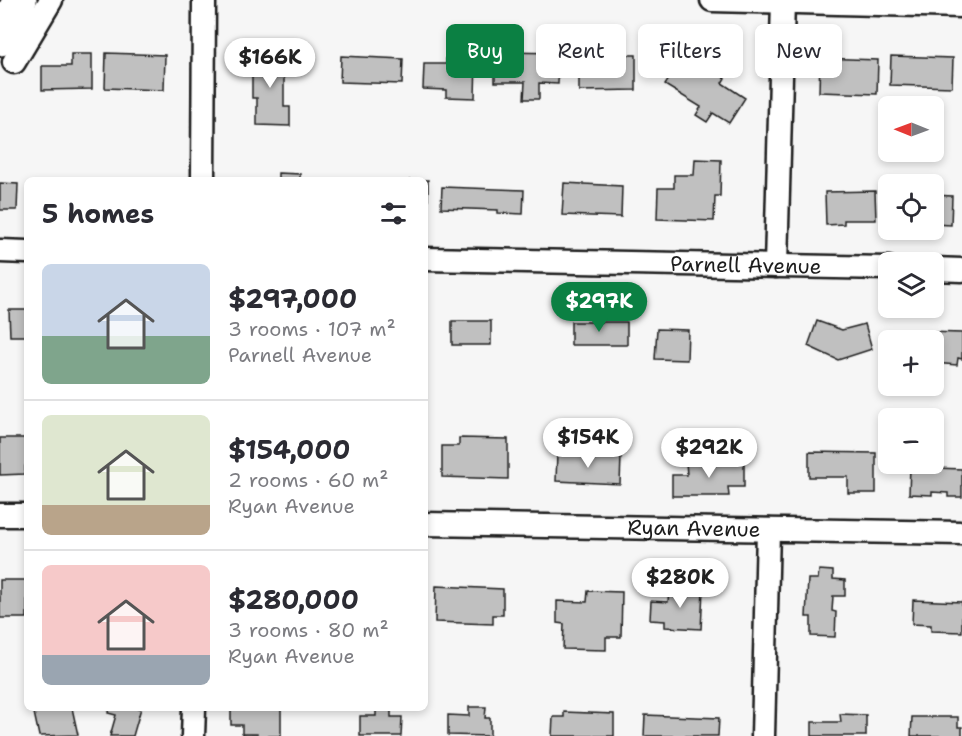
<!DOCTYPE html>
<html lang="en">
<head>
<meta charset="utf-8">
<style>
	:root { --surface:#fff; --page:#f2f2f3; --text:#2b2b33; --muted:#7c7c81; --line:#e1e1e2; --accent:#0b8043 }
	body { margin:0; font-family:"Shantell Sans",sans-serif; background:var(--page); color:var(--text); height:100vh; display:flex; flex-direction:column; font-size:22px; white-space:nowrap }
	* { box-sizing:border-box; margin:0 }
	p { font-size:20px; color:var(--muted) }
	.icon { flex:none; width:33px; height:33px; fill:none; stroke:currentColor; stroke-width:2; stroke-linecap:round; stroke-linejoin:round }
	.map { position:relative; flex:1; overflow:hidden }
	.side { position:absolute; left:24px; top:177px; width:404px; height:534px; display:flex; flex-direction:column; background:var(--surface); border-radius:9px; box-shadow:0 3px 9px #0003 }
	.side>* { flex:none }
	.banner { position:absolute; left:446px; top:24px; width:426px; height:54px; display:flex; gap:12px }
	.needle { width:39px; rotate:271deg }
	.controls { position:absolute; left:878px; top:96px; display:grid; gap:12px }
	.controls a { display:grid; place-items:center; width:66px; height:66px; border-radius:9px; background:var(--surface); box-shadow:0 3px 9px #0003; font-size:30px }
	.price { position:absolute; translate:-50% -51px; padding:0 14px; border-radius:21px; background:#fff; color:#222; font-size:20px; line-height:39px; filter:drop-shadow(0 2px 3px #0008) }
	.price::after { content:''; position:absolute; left:50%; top:36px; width:18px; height:14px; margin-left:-9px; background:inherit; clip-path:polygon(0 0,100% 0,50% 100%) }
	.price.on { background:var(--accent); color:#fff }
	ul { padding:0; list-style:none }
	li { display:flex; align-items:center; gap:18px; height:150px; padding:0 18px }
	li+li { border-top:2px solid var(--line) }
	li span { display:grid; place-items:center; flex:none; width:168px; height:120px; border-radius:9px; color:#555 }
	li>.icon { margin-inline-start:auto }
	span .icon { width:72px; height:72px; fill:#fffc; stroke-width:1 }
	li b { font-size:26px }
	h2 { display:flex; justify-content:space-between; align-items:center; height:72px; padding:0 18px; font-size:26px }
	.pill { padding:0 21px; border-radius:9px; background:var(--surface); box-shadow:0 3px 9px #0003; font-size:21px; line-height:54px }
	.pill.on { background:var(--accent); color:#fff }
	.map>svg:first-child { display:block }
	.building { fill:#c0c0c0; stroke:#1c1c1c; stroke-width:1.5 }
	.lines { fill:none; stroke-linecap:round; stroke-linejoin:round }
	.street-casing { stroke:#1c1c1c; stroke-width:27 }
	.highway-casing { stroke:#1c1c1c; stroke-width:38 }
	.street { stroke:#fff; stroke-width:22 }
	.highway { stroke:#fff; stroke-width:33 }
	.labels { text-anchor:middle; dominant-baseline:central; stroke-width:6; stroke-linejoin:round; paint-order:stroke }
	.street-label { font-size:21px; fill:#1c1c1c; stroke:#fff }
</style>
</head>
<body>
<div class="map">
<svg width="962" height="736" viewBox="0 0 962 736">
	<rect width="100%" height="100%" fill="#f6f6f6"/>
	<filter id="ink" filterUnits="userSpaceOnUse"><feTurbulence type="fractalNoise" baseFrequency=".0167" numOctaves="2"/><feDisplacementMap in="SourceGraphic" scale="12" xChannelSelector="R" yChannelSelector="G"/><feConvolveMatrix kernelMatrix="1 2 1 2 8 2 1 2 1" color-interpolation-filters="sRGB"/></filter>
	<g filter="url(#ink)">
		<path class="building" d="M252,52H284V107H290V126L257,125V98H252Z
			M495,52L559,53L558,84L539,83V99H524L525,82H495Z
			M106,53L165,55L164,90L105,88Z
			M71,54H92V89L42,90V66H71Z
			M579,55H636V90L579,91Z
			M341,56L403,59L402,84L340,82Z
			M891,56L953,58L952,87L890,85Z
			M446,57L476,58L475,98L446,97V90L423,89L424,64H446Z
			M820,58L878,60L877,94L819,92Z
			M696,60L725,78L722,83L745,98L729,123L713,113L707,122L696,115L701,107L665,85L680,62L691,69Z
			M695,159L721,160L720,196H715L714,221L657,219L658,188H674V175H694Z
			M278,173L300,174V180H278Z
			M409,180H428V217H424V180Z
			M0,183L18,184L17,210H0Z
			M564,183L622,186L621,217L562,215Z
			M442,187L524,190L523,214L498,213V210L441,208Z
			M875,191L876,220H844V224L826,225L825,192Z
			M933,195L952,196L951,225L933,224Z
			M9,310H27V336H10Z
			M452,321H491V345H452Z
			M817,321L842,330L865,324L872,349L838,360L808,346Z
			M571,322H627V345H571Z
			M657,329L688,330L687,360L655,359Z
			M925,332L962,333V359L958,358L957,365L933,363V340H925Z
			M0,438H27V466H25V474L0,475Z
			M459,438L508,439V479L442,477V446H459Z
			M809,452L876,453V493H848V477H809Z
			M557,453L621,456L620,484L556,481Z
			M686,462H744V487H728L729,496H672V475H687Z
			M910,467L962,469V497H948V493L932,492V495L909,494Z
			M819,570L833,571V579L845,580V596H833L832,611L836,612L835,637L811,636V617H806L808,579H818Z
			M0,580H27V618H0Z
			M436,586L503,589V615H493V624L435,622Z
			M669,589L703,590L701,629L665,627V621L650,620L651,601L668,602Z
			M588,591L622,592L621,637H606V650L563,649L564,624L557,623V601L587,602Z
			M913,600L962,602V632L931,631V625L912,624Z
			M469,707H486L485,718H490V736L448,735V715L469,716Z
			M33,708H72L78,735L39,736Z
			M109,708H141L133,736H110L116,715L108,713Z
			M231,708H281V736H257V734H242V725H231Z
			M376,708H391V717H402L401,736H360V716H376Z
			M564,712L614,714V736H552L553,717H564Z
			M840,714L866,715V736H812V722H841Z
			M645,715L719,718L718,736H644Z
			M912,717H958V727H962V736H911Z"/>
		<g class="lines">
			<defs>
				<g id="street">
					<path d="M712,0L962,6"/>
					<path d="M14,62L51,0"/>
					<path d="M203,180L204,0"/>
					<path d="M0,251L27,252"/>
					<path id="s1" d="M424,259L888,268"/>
					<path d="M776,266L783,1"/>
					<path d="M933,269L962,270"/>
					<path d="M0,515H27"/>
					<path id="s2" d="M424,524L962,533"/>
					<path d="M193,736L194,708"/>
					<path d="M763,736L768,530"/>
				</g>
				<path id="highway" d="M0,39L20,0"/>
			</defs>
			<use href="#street" class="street-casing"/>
			<use href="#highway" class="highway-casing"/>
			<use href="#street" class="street"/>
			<use href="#highway" class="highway"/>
		</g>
	</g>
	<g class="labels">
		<g class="street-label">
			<text stroke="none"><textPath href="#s1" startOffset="322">Parnell Avenue</textPath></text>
			<text stroke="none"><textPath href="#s2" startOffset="270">Ryan Avenue</textPath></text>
		</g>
	</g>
</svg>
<div class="controls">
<a><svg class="needle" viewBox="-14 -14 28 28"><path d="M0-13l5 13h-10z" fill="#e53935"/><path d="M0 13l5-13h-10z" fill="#7c7c81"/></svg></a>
<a><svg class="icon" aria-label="locate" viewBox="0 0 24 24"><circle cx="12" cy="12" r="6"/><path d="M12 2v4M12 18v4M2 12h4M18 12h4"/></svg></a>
<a><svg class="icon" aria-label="layers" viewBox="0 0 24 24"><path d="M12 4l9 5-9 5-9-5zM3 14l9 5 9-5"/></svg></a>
<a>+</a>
<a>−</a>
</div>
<b class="price" style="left:270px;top:89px">$166K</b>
<b class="price on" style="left:599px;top:333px">$297K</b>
<b class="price" style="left:588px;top:469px">$154K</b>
<b class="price" style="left:709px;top:479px">$292K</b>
<b class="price" style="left:680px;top:609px">$280K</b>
<div class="banner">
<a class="pill on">Buy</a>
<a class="pill">Rent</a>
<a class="pill">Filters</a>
<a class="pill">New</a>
</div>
<section class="side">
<h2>5 homes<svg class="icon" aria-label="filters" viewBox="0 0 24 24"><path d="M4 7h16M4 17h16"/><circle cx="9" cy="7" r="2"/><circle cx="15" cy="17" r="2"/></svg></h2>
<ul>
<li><span style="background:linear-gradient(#c9d6e8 60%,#7fa58c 0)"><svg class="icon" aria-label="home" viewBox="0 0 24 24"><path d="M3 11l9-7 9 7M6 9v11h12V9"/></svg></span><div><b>$297,000</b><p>3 rooms · 107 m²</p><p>Parnell Avenue</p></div></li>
<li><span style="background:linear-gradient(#dfe7d0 75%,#b9a48a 0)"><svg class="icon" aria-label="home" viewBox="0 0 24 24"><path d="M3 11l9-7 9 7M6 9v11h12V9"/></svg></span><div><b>$154,000</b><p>2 rooms · 60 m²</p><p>Ryan Avenue</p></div></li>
<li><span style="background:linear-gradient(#f6c9c9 75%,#9aa5b1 0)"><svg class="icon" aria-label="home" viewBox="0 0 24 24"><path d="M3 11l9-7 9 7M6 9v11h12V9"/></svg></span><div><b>$280,000</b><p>3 rooms · 80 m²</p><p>Ryan Avenue</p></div></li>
</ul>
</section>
</div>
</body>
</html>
